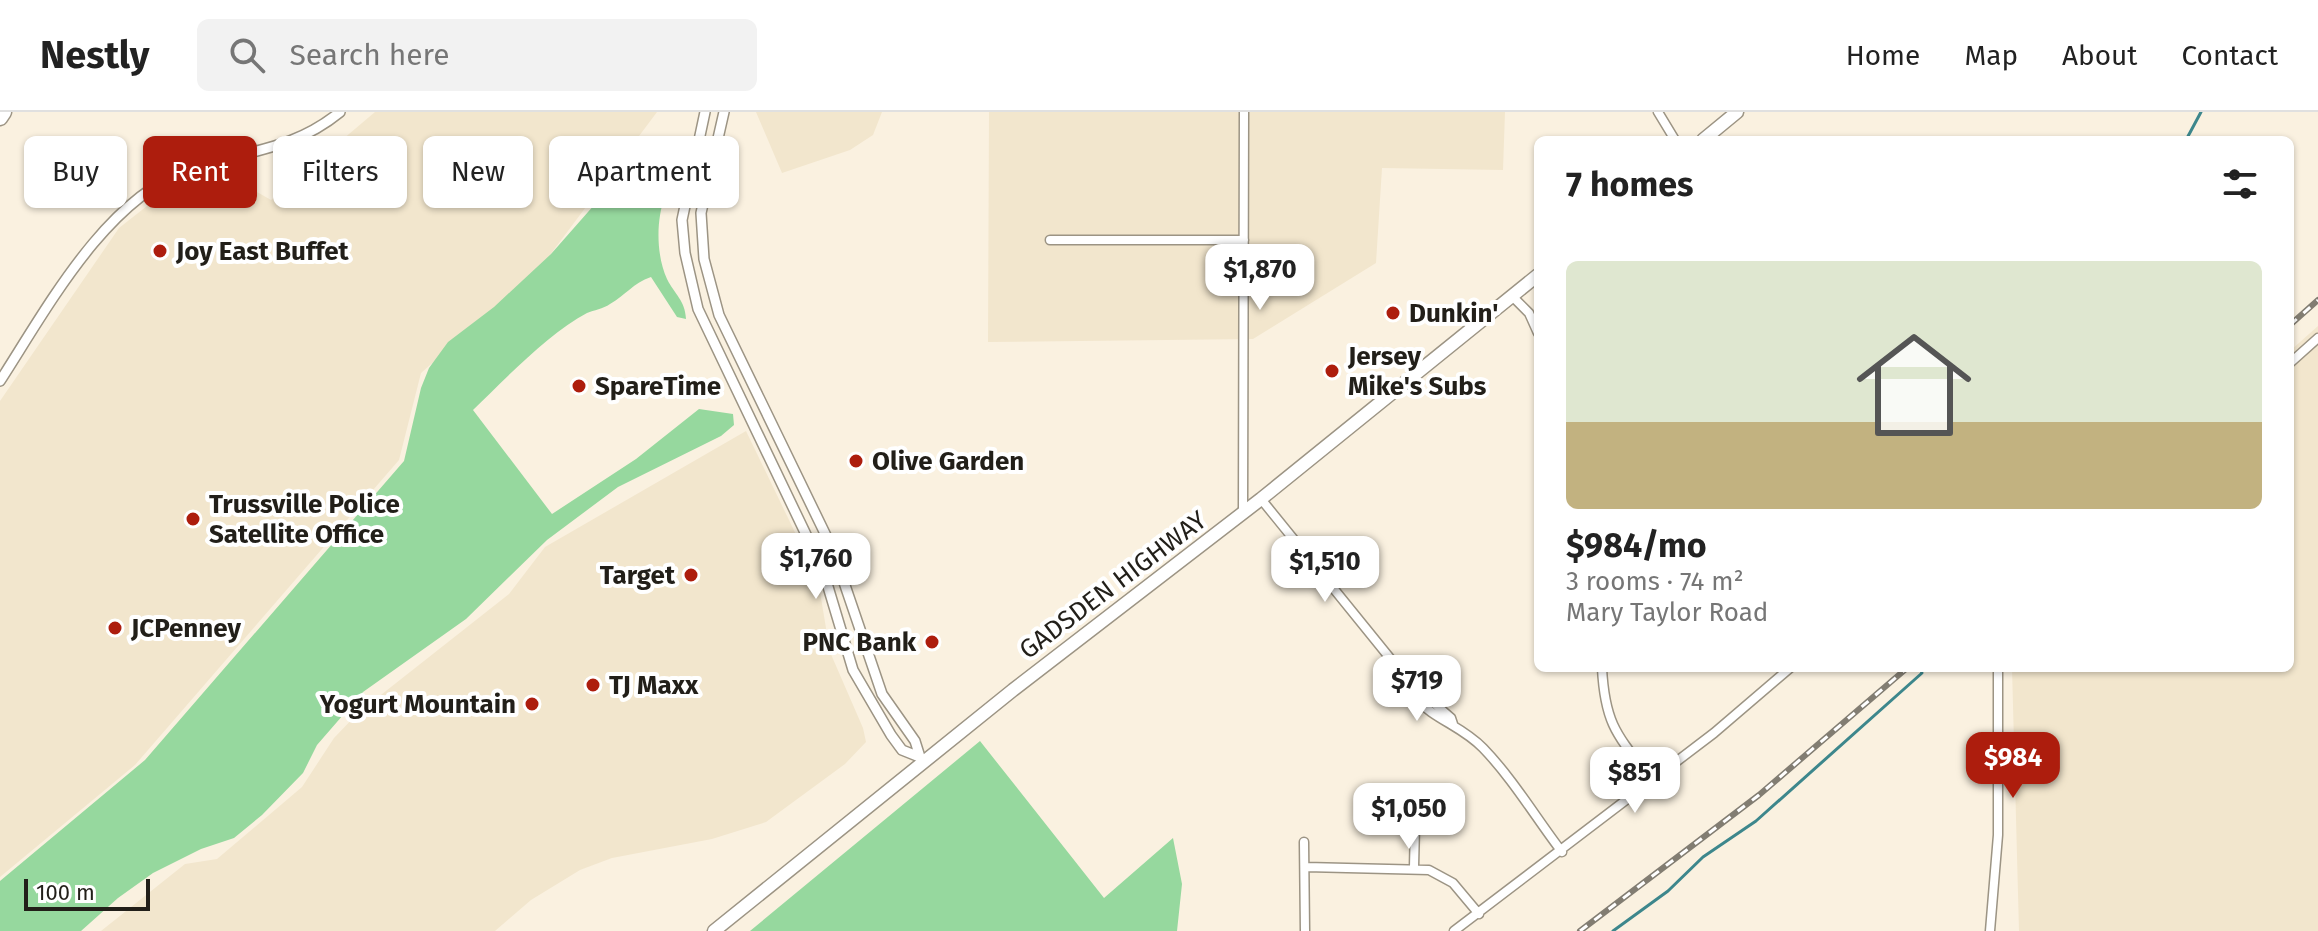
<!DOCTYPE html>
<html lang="en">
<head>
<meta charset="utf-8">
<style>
	:root { --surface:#fff; --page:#f2f2f2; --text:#222; --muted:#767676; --line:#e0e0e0; --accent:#ad1d0d }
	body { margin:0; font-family:"Fira Sans",sans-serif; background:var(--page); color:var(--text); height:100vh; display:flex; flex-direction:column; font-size:30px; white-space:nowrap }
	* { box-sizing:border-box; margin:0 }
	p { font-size:26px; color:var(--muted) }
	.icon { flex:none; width:44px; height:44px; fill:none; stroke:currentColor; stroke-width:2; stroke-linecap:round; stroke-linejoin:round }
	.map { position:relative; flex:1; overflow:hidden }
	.side { position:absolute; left:1534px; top:24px; width:760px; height:536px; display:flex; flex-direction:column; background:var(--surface); border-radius:12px; box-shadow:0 2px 6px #0004 }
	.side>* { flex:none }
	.top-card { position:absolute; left:24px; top:24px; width:760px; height:72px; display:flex; gap:16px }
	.scale { position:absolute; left:24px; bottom:20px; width:126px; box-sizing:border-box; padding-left:8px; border:4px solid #221f19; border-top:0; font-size:22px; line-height:28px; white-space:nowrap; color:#221f19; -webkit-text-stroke:6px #fff; paint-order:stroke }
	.price { position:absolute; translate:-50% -68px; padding:0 18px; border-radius:16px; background:#fff; color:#222; font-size:26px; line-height:52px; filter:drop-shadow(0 2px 4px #0008) }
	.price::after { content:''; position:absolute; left:50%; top:48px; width:24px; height:18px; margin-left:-12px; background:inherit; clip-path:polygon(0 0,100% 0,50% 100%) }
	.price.on { background:var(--accent); color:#fff }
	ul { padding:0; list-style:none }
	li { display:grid; align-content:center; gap:16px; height:424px; padding:0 32px }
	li+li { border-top:2px solid var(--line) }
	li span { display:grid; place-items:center; height:248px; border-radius:12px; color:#555 }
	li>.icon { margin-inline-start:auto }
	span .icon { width:144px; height:144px; fill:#fffc; stroke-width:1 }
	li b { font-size:34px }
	h2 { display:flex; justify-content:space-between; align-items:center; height:96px; padding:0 32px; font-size:34px }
	.tag { padding:0 28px; border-radius:12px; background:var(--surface); box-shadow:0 2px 6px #0004; font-size:28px; line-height:72px }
	.tag.on { background:var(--accent); color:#fff }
	header { display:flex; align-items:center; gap:48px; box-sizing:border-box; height:112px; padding:0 40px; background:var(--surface); border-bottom:2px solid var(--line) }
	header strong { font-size:38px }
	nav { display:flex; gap:44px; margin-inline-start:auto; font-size:28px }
	.search { width:560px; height:72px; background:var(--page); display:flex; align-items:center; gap:20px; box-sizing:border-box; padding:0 28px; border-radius:12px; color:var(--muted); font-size:30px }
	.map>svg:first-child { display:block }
	.built { fill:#f2e6cd }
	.green { fill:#96d89e }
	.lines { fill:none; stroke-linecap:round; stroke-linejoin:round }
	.stream { stroke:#3d878c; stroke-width:3 }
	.minor-casing { stroke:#9c9484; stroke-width:11 }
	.tertiary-casing { stroke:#9c9484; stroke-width:12 }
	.primary-casing { stroke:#9c9484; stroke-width:15 }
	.motorway-casing { stroke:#9c9484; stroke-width:17 }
	.minor { stroke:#fff; stroke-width:8 }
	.tertiary { stroke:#fff; stroke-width:9 }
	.primary { stroke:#fff; stroke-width:12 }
	.motorway { stroke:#fff; stroke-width:14 }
	.rail-casing { stroke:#827d72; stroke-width:6 }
	.rail { stroke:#fff; stroke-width:3; stroke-dasharray:9; stroke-linecap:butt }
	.poi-dot { fill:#ad1d0d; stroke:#fff; stroke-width:3 }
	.labels { text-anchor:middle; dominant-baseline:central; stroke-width:8; stroke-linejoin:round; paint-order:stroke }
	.poi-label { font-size:26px; font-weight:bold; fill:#221f19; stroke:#fff; text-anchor:start }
	.street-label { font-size:26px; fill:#221f19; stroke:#fff }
</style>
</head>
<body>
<header>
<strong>Nestly</strong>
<div class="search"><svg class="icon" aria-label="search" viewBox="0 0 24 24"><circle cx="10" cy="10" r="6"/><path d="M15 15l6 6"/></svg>Search here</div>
<nav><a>Home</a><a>Map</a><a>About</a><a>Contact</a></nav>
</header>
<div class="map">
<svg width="2318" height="819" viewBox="0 0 2318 819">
	<rect width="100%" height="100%" fill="#faf1e0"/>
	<path class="built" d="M375,0H657L541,155L421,261L399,348L135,653L0,765V289L119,116L161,83L227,63L271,88Z
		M756,0H882L873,23L850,38L782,61Z
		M989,0H1505L1503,58L1382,56L1376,151L1253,227L988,230Z
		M2318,214V819H2019L2012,556H2290V239Z
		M746,319L818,468L830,540L863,616L866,630L845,652L766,710L712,727L612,746L580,758L531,788L495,819H101L185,752L217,747L302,675L334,626L358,601L509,482L545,435Z"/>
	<path class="green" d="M624,74L665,84C656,108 656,143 667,167C675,183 685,188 686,207L677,205L651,165C633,171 626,183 610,192C603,197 594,198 587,201C549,221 504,268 473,298L552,402L636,347L699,297L733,302L734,313L721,324L618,375L547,428L466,507L363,580L317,633L303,661L262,703L234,726L201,737L153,761L118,786L81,819H0V769L145,648L404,349L421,276L429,256L448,230L494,195L551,142L610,75Z
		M980,629L1104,786L1173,726L1182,772L1177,819H750Z"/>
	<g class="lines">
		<path class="stream" d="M2186,28L2201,0
			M1613,819L1668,779L1703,745L1756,709L1922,561L1920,556"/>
		<defs>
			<path id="minor" d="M1658,0L1675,28
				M1050,128H1244
				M1512,184L1529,201L1538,221
				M2290,251L2318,226
				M1261,387L1402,561L1414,578V585C1435,608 1462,614 1483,636C1513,667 1536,706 1562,740
				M1243,401L1244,0
				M1602,556C1605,614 1618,624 1653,669
				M1414,578L1421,580L1451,606L1453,612
				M1304,730L1305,819
				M1306,755L1429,758L1453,771L1479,802
				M1414,755L1415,713
				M1454,819L1714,621L1790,556
				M1990,819L1998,723V556"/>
			<path id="tertiary" d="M705,0L682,108L685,141L698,197L823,458L853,558L891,623L902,638L917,644
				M724,0L701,101L704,147L719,203L833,438L882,582L915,629L921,648
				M0,269C46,198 105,87 188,58C244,38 291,40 340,0"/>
			<path id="primary" d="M1703,28L1737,0
				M714,819L1013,578L1261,387L1538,163"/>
			<path id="motorway" d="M0,6L4,0"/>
		</defs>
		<use href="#minor" class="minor-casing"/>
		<use href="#tertiary" class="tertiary-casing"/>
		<use href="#primary" class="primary-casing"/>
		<use href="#motorway" class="motorway-casing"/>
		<use href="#minor" class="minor"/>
		<use href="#tertiary" class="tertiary"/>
		<use href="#primary" class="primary"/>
		<use href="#motorway" class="motorway"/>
		<defs>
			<path id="rail" d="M2290,213L2318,188
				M1580,819L1759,683L1907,556"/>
		</defs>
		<use href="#rail" class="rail-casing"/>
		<use href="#rail" class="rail"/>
	</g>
	<g class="poi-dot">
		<circle cx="160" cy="139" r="8"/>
		<circle cx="1393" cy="201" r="8"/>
		<circle cx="1332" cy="259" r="8"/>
		<circle cx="579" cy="274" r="8"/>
		<circle cx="856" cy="349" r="8"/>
		<circle cx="193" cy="407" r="8"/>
		<circle cx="691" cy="463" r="8"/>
		<circle cx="115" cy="516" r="8"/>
		<circle cx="932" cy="530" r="8"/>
		<circle cx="593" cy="573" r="8"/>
		<circle cx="532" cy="592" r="8"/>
	</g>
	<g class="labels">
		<g class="poi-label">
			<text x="176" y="139">Joy East Buffet</text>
			<text x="1409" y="201">Dunkin'</text>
			<text x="1348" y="244">Jersey<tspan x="1348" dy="30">Mike's Subs</tspan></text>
			<text x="595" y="274">SpareTime</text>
			<text x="872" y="349">Olive Garden</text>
			<text x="209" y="392">Trussville Police<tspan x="209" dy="30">Satellite Office</tspan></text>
			<text x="675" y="463" text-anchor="end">Target</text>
			<text x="131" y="516">JCPenney</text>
			<text x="916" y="530" text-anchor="end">PNC Bank</text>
			<text x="609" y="573">TJ Maxx</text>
			<text x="516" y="592" text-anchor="end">Yogurt Mountain</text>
		</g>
		<g class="street-label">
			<text transform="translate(1113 473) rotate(-37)">GADSDEN HIGHWAY</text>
		</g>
	</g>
</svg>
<div class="scale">100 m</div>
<b class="price" style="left:1260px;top:200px">$1,870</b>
<b class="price" style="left:816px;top:489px">$1,760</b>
<b class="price" style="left:1325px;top:492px">$1,510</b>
<b class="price" style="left:1417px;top:611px">$719</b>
<b class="price on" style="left:2013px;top:688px">$984</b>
<b class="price" style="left:1635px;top:703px">$851</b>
<b class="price" style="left:1409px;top:739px">$1,050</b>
<div class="top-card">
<a class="tag">Buy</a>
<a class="tag on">Rent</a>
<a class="tag">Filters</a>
<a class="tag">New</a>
<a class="tag">Apartment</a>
</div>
<section class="side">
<h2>7 homes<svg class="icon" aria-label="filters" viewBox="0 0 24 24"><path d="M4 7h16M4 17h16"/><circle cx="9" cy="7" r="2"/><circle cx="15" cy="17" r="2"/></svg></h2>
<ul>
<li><span style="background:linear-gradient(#dfe7d0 65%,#c2b280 0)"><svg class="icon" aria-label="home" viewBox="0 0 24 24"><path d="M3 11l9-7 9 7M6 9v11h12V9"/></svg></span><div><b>$984/mo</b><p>3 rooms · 74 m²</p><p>Mary Taylor Road</p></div></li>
</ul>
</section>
</div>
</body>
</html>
